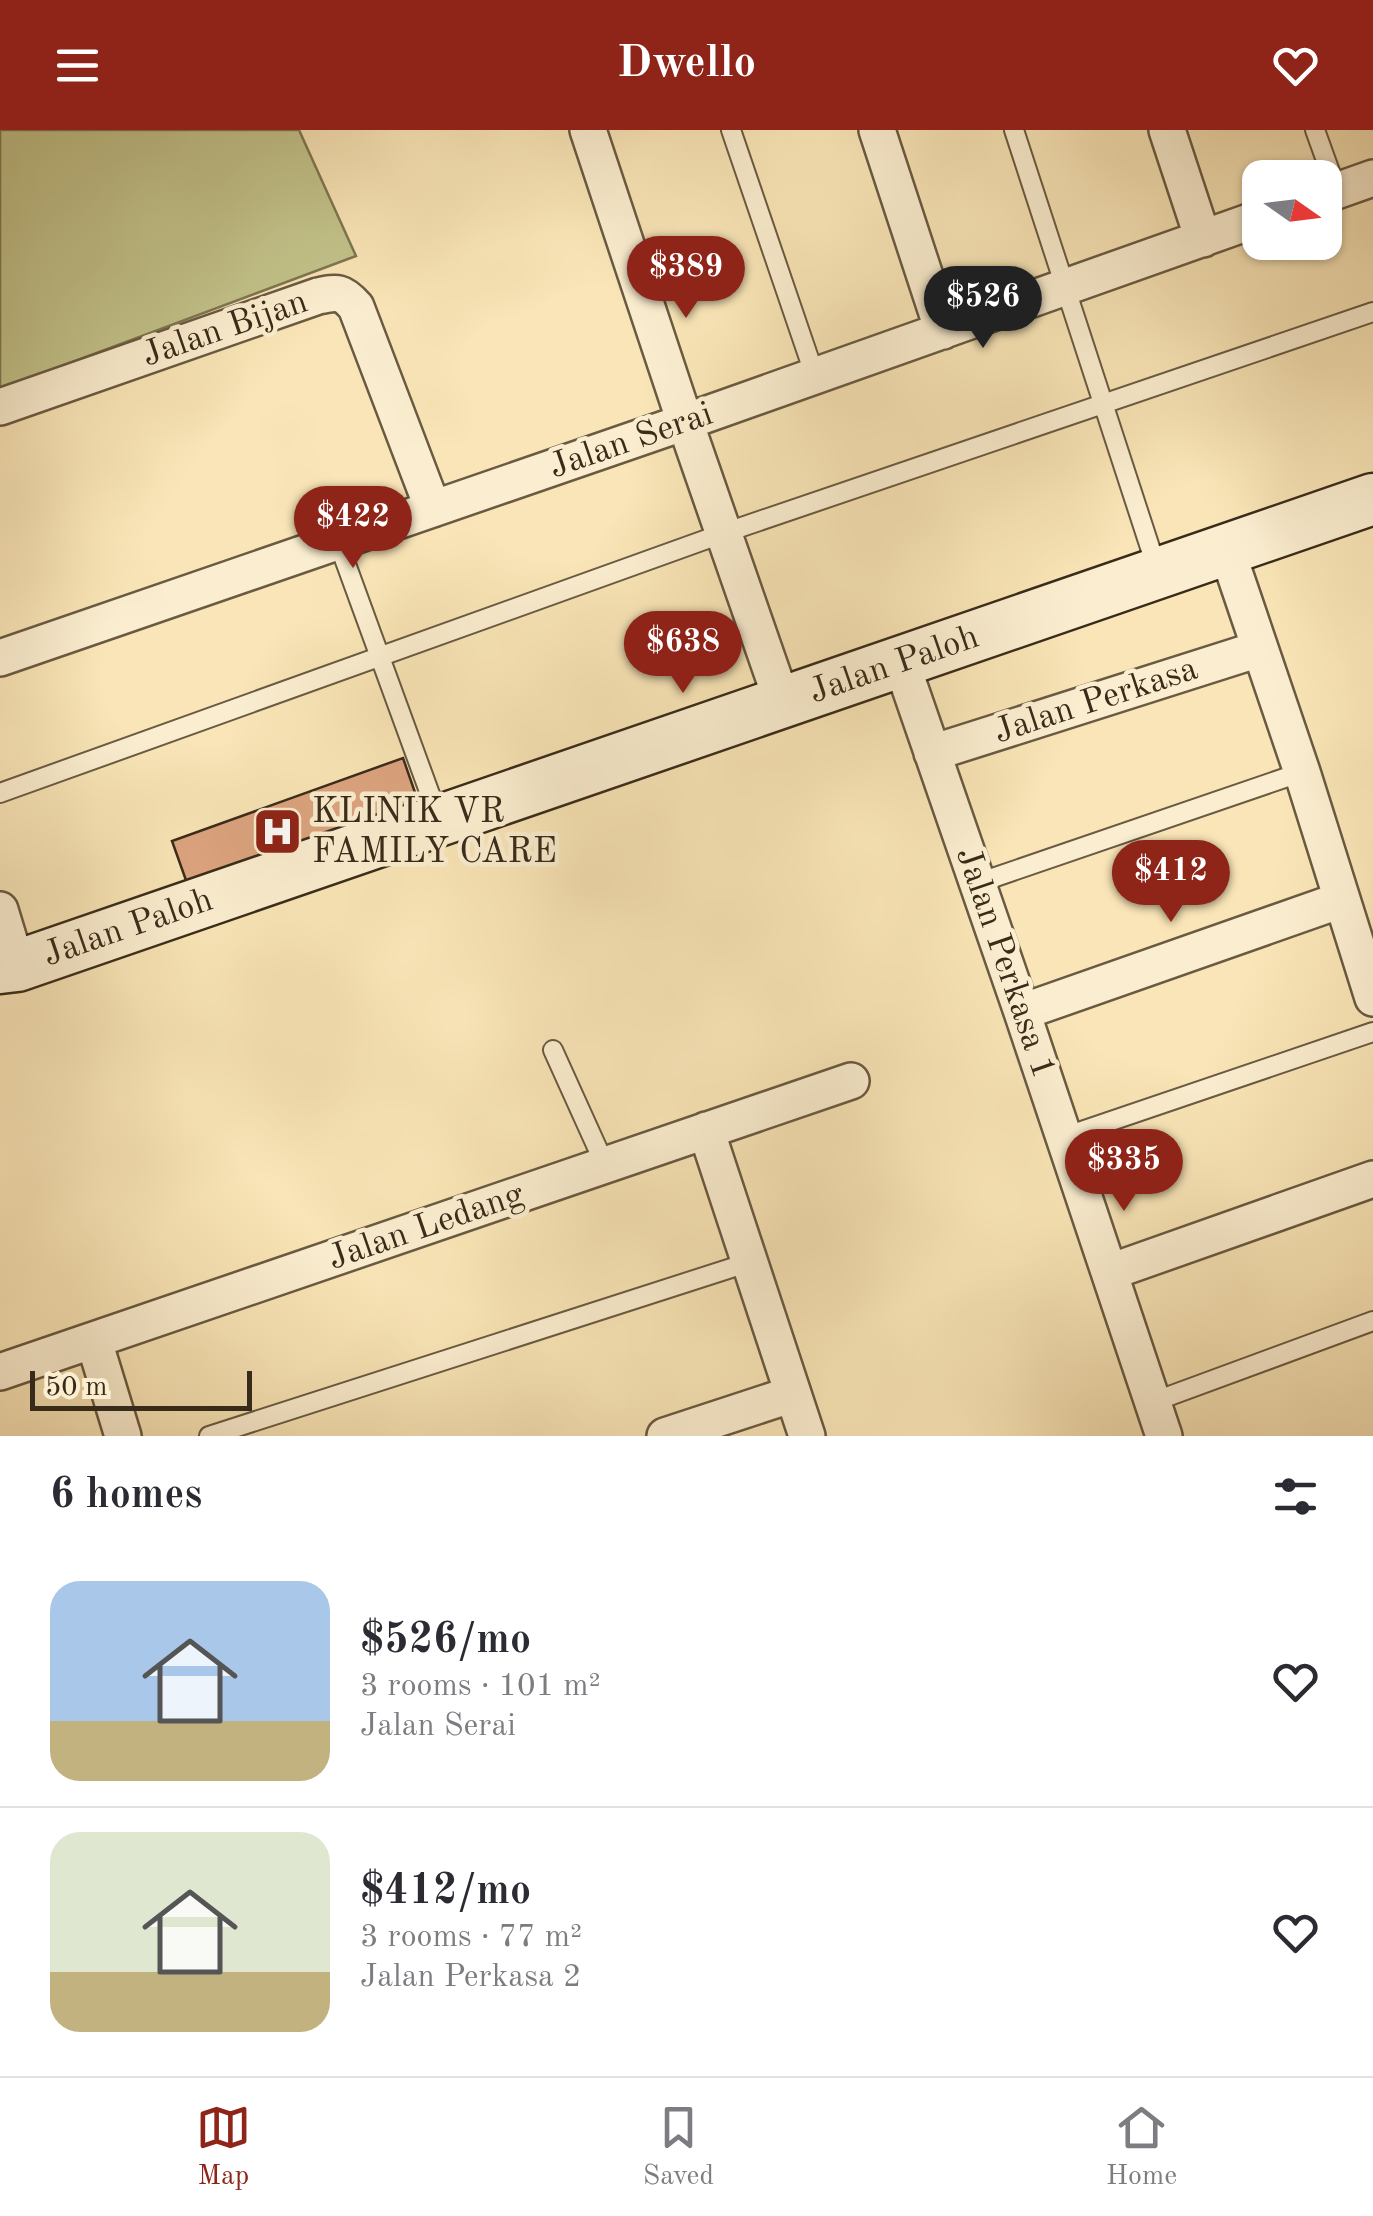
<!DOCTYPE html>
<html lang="en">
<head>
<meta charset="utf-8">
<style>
	:root { --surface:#fff; --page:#f2f2f3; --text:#2b2b33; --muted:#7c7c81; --line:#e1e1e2; --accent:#8f2418 }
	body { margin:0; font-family:"Old Standard TT",serif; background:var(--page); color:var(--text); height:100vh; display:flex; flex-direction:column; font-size:38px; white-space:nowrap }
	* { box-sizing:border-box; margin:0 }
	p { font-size:32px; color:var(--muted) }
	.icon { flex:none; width:55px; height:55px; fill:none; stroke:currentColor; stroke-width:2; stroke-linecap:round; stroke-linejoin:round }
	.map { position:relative; height:1306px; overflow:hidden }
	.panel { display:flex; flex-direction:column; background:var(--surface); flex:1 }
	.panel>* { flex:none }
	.needle { width:65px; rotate:104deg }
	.controls { position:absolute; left:1242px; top:30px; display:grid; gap:20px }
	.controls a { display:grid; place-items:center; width:100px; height:100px; border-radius:20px; background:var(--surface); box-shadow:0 2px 8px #0004; font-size:50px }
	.scale { position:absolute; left:30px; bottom:25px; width:222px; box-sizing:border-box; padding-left:10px; border:5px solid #392b1a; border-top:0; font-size:28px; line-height:35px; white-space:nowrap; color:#392b1a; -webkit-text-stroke:8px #fbeed0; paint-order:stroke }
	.price { position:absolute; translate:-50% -85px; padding:0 22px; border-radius:35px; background:var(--accent); color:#fff; font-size:32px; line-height:65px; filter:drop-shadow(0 2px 5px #0008) }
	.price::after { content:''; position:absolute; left:50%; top:60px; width:30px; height:22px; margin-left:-15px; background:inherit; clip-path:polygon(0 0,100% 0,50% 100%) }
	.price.selected { background:#222; color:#fff }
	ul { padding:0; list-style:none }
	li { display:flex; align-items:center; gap:30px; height:250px; padding:0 50px }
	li+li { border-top:2px solid var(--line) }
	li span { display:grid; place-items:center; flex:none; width:280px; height:200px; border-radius:30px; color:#555 }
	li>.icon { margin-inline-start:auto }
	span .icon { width:120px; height:120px; fill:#fffc; stroke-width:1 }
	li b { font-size:42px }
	h2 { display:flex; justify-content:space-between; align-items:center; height:120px; padding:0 50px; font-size:42px }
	header { display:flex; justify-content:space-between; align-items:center; height:130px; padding:0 50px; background:var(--accent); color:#fff; font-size:45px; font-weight:700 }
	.dock { display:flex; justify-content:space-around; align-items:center; height:140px; border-top:2px solid var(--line); background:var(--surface); font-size:28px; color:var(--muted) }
	.dock a { display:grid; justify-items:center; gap:5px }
	.dock .selected { color:var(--accent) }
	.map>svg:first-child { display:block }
	.green { fill:#c3c38b; stroke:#7e7752; stroke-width:2.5 }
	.building { fill:#dca47f; stroke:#392b1a; stroke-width:2.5 }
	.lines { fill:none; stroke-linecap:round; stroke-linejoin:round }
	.service-casing { stroke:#695a41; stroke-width:22 }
	.minor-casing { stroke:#695a41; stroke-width:40 }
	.secondary-casing { stroke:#392b1a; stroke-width:55 }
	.service { stroke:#fbeed0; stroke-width:18 }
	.minor { stroke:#fbeed0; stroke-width:35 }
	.secondary { stroke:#fbeed0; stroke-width:50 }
	.labels { text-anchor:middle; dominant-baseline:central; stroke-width:9; stroke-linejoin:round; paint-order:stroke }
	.street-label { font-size:35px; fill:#392b1a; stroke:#fbeed0 }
	.poi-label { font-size:35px; fill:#392b1a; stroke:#fbeed0; text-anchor:start }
</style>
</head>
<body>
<header><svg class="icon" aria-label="menu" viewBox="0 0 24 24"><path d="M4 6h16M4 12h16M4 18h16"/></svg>Dwello<svg class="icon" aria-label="heart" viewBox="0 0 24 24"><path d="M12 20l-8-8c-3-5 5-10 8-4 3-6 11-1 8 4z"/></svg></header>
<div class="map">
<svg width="1373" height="1306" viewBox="0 0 1373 1306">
	<rect width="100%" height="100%" fill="#f9e5b7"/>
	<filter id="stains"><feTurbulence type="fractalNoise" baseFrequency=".002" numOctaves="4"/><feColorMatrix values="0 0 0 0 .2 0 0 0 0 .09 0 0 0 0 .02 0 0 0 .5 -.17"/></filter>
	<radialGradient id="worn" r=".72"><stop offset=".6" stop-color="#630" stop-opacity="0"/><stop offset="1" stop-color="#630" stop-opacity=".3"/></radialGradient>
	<path class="green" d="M0,0H299L356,126L0,259Z"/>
	<path class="building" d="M403,628L419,674L188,756L172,711Z"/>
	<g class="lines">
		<defs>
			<path id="service" d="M731,0L815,246
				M1014,0L1158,442
				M1315,0L1337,61
				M338,412L438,686
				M0,663L724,403L1373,182
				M978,753L1302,642
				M553,920L605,1035
				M1064,1007L1373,902
				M1153,1272L1373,1191
				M209,1306L750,1132"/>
			<path id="minor" d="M588,0L685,292L783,574
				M877,0L943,201
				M1167,0L1203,109
				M1325,65L1373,48
				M0,277L318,166C338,162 342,161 356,177L433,379
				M1226,418L1302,642L1373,868
				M0,528L685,292L1260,88
				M901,532L1022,882L1164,1306
				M932,623L1259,519
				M0,780L17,836
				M1022,882L1341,770
				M706,1000L807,1306
				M1110,1142L1373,1049
				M94,1211L123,1306
				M0,1242L851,951
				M665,1306L793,1264"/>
			<path id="secondary" d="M0,838L17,836L1373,369"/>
		</defs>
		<use href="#service" class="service-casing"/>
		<use href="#minor" class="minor-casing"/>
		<use href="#secondary" class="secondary-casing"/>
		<use href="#service" class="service"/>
		<use href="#minor" class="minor"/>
		<use href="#secondary" class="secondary"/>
	</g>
	<defs>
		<symbol id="hospital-square" viewBox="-11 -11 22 22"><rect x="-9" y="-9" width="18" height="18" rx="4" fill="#8f2418" stroke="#fbeed0"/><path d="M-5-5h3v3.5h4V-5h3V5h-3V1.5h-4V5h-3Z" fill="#fff"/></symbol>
	</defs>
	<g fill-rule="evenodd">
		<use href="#hospital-square" x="250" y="674" width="55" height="55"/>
	</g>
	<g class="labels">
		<g class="street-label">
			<text transform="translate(225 199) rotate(-19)">Jalan Bijan</text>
			<text transform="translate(631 311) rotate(-19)">Jalan Serai</text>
			<text transform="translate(894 535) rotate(-19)">Jalan Paloh</text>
			<text transform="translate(1096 571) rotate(-18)">Jalan Perkasa</text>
			<text transform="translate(128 798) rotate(-19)">Jalan Paloh</text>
			<text transform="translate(1005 833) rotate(71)">Jalan Perkasa 1</text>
			<text transform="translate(426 1097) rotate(-19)">Jalan Ledang</text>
		</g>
		<g class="poi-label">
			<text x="312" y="682">KLINIK VR<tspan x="312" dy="40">FAMILY CARE</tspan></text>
		</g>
	</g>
	<rect width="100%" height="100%" filter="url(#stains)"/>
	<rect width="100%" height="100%" fill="url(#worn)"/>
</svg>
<div class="controls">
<a><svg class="needle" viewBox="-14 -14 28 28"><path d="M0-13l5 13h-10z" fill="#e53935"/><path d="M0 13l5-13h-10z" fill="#7c7c81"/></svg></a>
</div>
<div class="scale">50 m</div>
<b class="price" style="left:686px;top:191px">$389</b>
<b class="price selected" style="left:983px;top:221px">$526</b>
<b class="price" style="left:353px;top:441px">$422</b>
<b class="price" style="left:683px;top:566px">$638</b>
<b class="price" style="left:1171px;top:795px">$412</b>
<b class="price" style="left:1124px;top:1084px">$335</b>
</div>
<section class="panel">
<h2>6 homes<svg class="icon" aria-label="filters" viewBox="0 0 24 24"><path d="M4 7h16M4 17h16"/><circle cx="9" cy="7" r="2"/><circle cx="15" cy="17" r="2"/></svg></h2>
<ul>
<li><span style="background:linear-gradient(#a9c7e8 70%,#c2b280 0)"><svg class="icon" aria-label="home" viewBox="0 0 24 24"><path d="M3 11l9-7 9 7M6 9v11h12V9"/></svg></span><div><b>$526/mo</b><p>3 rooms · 101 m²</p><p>Jalan Serai</p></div><svg class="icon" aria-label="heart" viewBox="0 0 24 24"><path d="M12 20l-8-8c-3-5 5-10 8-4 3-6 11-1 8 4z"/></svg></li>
<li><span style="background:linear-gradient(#dfe7d0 70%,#c2b280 0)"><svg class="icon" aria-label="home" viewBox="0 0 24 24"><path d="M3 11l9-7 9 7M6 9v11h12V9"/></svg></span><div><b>$412/mo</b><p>3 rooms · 77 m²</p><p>Jalan Perkasa 2</p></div><svg class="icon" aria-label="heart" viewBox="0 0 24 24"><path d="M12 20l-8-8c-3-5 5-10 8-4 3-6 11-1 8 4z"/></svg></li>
</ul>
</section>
<nav class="dock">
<a class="selected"><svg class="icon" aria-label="map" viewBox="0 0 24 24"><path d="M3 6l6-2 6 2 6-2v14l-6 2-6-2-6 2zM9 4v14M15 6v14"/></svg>Map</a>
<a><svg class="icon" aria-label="saved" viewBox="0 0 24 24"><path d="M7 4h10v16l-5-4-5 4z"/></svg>Saved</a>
<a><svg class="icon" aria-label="home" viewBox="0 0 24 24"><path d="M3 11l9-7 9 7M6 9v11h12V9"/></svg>Home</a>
</nav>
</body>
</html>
